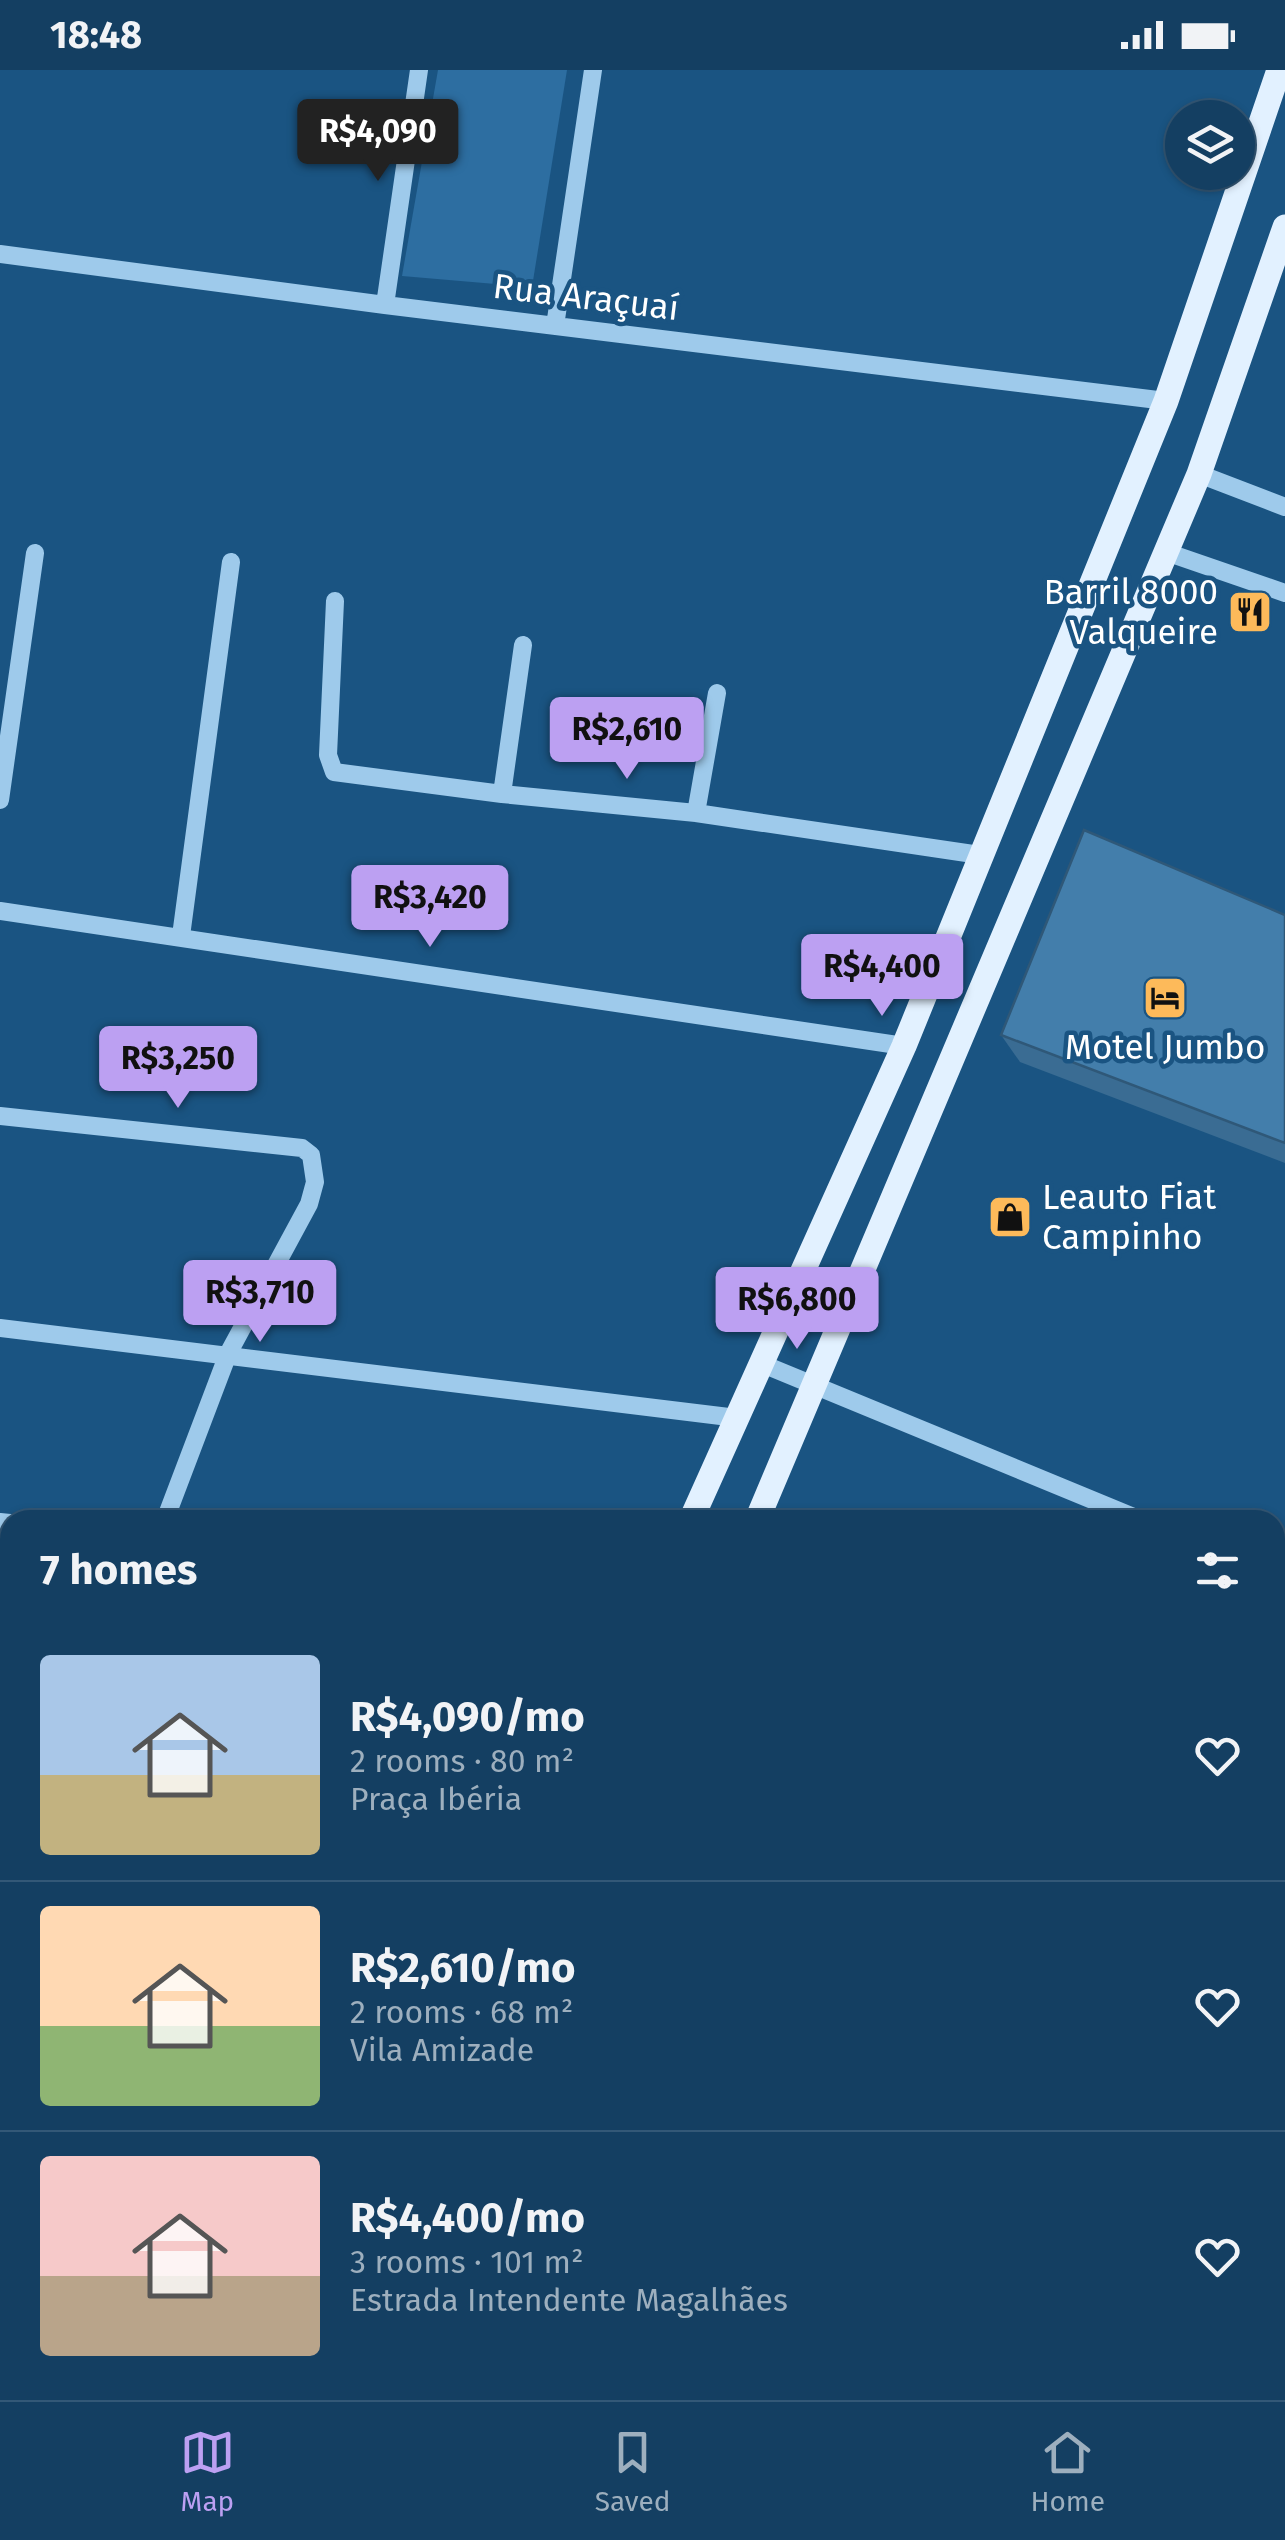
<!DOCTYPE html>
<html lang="en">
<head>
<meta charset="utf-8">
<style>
	:root { --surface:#143f62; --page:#1d4668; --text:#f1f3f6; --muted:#9dafbe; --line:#335877; --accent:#bca0f2 }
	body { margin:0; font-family:"Fira Sans",sans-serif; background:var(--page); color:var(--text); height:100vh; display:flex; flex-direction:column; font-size:38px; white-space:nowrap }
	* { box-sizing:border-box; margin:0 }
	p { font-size:32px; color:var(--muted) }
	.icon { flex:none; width:55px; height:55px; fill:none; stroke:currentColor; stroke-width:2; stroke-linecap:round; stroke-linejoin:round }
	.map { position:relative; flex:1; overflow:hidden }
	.drawer { position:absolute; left:0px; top:1440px; width:1285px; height:890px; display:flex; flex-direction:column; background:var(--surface); border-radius:30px 30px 0 0; box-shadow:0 2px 8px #0004,0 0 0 2px var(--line) }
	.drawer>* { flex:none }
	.fabs { position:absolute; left:1165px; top:30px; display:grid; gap:20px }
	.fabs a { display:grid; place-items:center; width:90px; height:90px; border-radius:50%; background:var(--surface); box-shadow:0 2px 8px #0004,0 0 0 2px var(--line); font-size:50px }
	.price { position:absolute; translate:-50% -85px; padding:0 22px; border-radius:10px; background:var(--accent); color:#111; font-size:32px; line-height:65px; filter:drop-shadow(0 2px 5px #0008) }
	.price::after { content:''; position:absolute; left:50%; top:60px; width:30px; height:22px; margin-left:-15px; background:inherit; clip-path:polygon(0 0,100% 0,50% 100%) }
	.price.selected { background:#222; color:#fff }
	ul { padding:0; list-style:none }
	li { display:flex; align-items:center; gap:30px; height:250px; padding:0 40px }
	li+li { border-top:2px solid var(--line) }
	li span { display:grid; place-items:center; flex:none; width:280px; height:200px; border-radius:10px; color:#555 }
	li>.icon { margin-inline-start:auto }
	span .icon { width:120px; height:120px; fill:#fffc; stroke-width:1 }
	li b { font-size:42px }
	h2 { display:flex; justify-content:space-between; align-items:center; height:120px; padding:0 40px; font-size:42px }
	.status { display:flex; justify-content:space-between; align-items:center; height:70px; padding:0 50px; background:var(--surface); direction:ltr }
	.status svg { height:28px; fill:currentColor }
	.tab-bar { display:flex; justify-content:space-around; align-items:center; height:140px; border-top:2px solid var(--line); background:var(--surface); font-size:28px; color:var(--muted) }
	.tab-bar a { display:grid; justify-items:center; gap:5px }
	.tab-bar .selected { color:var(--accent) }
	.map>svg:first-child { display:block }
	.park { fill:#2d6ea1 }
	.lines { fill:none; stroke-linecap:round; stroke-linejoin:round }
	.minor { stroke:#9ecaeb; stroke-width:18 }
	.major { stroke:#e2f1ff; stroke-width:25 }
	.wall { fill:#3a6c93 }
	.building { fill:#437eab; stroke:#2f5878; stroke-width:2.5 }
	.labels { text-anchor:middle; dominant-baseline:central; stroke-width:9; stroke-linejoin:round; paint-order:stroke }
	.street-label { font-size:35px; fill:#fff; stroke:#1a5482 }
	.poi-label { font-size:35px; fill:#fff; stroke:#1a5482; text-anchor:end }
</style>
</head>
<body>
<div class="status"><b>18:48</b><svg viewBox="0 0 49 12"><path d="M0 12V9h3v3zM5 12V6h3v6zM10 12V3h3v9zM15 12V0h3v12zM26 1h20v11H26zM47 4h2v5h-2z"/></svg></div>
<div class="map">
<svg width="1285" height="2330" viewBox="0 0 1285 2330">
	<rect width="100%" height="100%" fill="#1a5482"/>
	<path class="park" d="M438,0H567L532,217L402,206Z"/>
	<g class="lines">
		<path class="minor" d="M0,184L385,235L1166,331
			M385,235L419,0
			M555,256L593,0
			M1199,404L1285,437
			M1166,482L1285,523
			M335,531L328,685L334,702L502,724L696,743L980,785
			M502,724L523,575
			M0,730L35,483
			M696,743L717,623
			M0,841L904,976
			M181,866L231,492
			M0,1046L302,1078L311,1085L315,1112L309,1134L228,1284L165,1450
			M0,1258L737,1348
			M760,1293L1141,1450
			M0,1452L10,1453
			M1275,1505L1285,1509
			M0,1918L10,1919
			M1275,2009L1285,1961
			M0,2104L10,2105
			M0,2289L10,2290
			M259,2320L339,2330
			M1242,2330V2320"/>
		<path class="major" d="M691,1450L904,976L1166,331L1279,0
			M757,1450L1199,404L1285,157
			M386,2330L387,2320
			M441,2330L443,2320"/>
	</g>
	<path class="wall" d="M1285,845V1093L1020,992L1001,965Z"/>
	<path class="building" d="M1084,760L1285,845V1073L1001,965Z"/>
	<defs>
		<symbol id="restaurant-square" viewBox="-11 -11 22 22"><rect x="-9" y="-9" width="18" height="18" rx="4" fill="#fdba5a" stroke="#1a5482"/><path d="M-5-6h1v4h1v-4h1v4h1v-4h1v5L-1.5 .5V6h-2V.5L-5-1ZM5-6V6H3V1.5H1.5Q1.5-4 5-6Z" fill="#111"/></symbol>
		<symbol id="hotel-square" viewBox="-11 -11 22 22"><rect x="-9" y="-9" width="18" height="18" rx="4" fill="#fdba5a" stroke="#1a5482"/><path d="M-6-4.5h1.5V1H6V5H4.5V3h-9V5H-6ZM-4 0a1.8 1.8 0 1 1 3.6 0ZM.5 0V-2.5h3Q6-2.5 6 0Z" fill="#111"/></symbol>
		<symbol id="shop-square" viewBox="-11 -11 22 22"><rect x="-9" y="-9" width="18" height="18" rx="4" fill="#fdba5a" stroke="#1a5482"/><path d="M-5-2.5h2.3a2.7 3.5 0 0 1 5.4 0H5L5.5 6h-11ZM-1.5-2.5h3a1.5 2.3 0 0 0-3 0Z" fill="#111"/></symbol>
	</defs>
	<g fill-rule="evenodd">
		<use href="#restaurant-square" x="1225" y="517" width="50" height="50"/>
		<use href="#hotel-square" x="1140" y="903" width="50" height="50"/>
		<use href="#shop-square" x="985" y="1122" width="50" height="50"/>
	</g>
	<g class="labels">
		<g class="street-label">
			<text transform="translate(586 227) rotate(7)">Rua Araçuaí</text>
		</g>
		<g class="poi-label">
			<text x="1218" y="522">Barril 8000<tspan x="1218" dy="40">Valqueire</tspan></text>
			<text x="1165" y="977" text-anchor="middle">Motel Jumbo</text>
			<text x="1042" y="1127" text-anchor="start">Leauto Fiat<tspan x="1042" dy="40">Campinho</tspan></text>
		</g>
	</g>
</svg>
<div class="fabs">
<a><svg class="icon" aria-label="layers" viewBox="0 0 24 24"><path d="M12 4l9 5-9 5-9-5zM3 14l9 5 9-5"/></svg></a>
</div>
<b class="price selected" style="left:378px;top:114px">R$4,090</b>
<b class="price" style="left:627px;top:712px">R$2,610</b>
<b class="price" style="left:430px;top:880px">R$3,420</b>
<b class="price" style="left:882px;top:949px">R$4,400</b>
<b class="price" style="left:178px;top:1041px">R$3,250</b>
<b class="price" style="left:260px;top:1275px">R$3,710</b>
<b class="price" style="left:797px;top:1282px">R$6,800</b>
<section class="drawer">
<h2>7 homes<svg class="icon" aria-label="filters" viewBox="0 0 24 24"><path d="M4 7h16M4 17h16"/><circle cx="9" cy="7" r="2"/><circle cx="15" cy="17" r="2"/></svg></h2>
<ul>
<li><span style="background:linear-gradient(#a9c7e8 60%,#c2b280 0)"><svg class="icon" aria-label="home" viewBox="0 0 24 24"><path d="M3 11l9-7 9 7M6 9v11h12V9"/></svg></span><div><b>R$4,090/mo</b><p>2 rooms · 80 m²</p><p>Praça Ibéria</p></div><svg class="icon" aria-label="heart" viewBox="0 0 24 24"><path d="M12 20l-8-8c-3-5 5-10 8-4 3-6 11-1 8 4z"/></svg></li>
<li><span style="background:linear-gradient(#ffd9b3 60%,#8fb573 0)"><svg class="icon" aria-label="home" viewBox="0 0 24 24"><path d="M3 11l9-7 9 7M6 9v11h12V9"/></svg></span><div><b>R$2,610/mo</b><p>2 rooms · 68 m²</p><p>Vila Amizade</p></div><svg class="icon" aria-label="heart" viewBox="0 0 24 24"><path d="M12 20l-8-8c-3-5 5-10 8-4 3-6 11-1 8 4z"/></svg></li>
<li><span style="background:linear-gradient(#f6c9c9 60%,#b9a48a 0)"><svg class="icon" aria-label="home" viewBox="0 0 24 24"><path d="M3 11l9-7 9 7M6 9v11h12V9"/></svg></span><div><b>R$4,400/mo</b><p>3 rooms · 101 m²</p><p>Estrada Intendente Magalhães</p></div><svg class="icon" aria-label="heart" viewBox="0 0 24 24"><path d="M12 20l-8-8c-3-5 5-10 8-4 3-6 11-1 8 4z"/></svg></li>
</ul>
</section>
</div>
<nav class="tab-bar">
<a class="selected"><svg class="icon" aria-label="map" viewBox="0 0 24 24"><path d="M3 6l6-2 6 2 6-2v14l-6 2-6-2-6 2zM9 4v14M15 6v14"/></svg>Map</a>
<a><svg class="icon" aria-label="saved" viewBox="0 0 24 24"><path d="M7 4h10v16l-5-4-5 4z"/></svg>Saved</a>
<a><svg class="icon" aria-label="home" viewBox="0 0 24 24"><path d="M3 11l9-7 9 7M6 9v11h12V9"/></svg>Home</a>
</nav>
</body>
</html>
